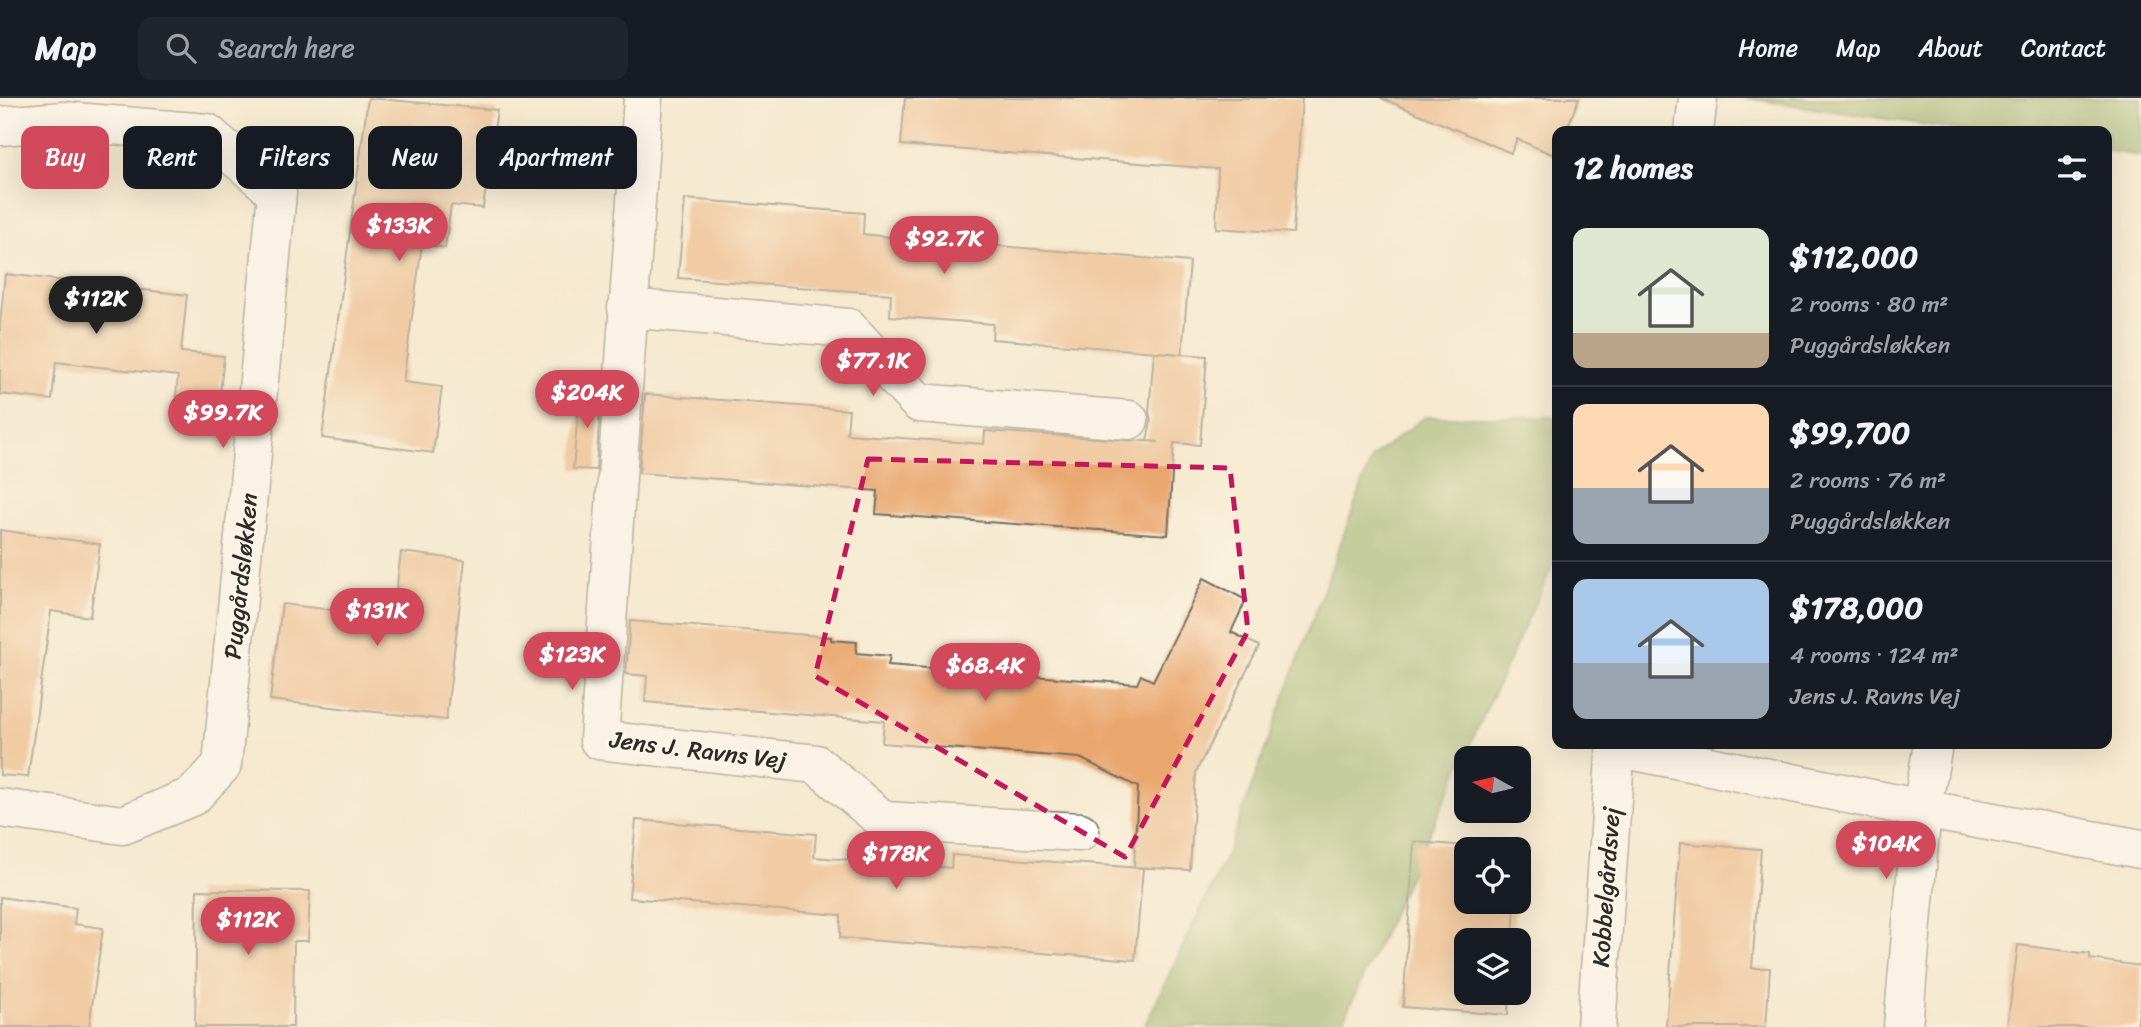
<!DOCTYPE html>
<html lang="en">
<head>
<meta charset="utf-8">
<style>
	:root { --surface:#171b24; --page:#20242c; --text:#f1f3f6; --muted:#9ea1a6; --line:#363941; --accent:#d1495b }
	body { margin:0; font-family:Sriracha,sans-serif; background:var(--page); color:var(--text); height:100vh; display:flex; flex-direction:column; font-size:26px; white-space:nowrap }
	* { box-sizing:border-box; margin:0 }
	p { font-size:23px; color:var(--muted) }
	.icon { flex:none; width:38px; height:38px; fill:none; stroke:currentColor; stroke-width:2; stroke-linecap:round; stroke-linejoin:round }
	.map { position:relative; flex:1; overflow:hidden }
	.details { position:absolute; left:1552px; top:28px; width:560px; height:623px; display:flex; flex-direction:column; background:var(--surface); border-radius:14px; box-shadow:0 7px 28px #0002 }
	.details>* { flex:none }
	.guide { position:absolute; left:21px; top:28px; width:665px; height:63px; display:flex; gap:14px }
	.needle { width:46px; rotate:278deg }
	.controls { position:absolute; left:1454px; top:648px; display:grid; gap:14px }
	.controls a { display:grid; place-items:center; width:77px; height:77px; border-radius:14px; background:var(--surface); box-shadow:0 7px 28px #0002; font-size:35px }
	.price { position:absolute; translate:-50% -60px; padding:0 16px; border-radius:24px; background:var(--accent); color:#fff; font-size:23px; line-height:46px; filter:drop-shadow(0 2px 4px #0008) }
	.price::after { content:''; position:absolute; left:50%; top:42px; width:21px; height:16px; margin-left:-10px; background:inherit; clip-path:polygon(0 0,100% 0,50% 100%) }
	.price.current { background:#222; color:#fff }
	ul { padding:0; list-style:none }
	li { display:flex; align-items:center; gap:21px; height:175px; padding:0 21px }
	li+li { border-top:2px solid var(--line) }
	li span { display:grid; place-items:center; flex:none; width:196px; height:140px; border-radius:14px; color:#555 }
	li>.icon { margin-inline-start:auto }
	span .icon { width:84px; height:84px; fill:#fffc; stroke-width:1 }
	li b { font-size:30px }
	h2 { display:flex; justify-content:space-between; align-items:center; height:84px; padding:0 21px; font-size:30px }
	.pill { padding:0 24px; border-radius:14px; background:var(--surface); box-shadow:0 7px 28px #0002; font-size:24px; line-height:63px }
	.pill.current { background:var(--accent); color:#fff }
	header { display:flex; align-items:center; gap:42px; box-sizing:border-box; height:98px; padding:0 35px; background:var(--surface); border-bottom:2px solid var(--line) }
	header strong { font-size:33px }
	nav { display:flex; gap:38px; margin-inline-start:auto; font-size:24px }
	.search { width:490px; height:63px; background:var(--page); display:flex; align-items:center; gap:18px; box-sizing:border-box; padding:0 24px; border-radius:14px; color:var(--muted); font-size:26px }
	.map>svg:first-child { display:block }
	.forest { fill:#8aab60; stroke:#5a6b46; stroke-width:2 }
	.building { fill:#e9a66d }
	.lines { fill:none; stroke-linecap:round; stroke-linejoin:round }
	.minor-casing { stroke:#726e64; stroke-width:41 }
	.minor { stroke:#fff; stroke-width:38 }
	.marked { fill:none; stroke:#c2185b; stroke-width:5; stroke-dasharray:14 9; stroke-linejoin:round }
	.labels { text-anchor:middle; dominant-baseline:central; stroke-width:6; stroke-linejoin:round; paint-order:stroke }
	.street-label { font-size:24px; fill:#2b2b2b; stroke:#fcf5e5 }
</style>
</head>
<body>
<header>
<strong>Map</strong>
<div class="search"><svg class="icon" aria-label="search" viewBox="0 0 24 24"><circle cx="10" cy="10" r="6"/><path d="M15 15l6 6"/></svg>Search here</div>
<nav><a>Home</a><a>Map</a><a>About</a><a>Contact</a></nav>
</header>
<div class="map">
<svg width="2141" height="929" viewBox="0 0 2141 929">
	<rect width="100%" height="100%" fill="#fcf5e5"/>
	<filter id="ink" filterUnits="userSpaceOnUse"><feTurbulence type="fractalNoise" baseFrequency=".0143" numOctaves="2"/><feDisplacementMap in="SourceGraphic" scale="14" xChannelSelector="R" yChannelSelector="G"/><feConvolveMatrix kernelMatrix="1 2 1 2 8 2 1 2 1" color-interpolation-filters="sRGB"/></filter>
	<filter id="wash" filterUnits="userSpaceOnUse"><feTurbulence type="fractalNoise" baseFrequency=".00686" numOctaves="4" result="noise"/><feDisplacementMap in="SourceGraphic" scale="28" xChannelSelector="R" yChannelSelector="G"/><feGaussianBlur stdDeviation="1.57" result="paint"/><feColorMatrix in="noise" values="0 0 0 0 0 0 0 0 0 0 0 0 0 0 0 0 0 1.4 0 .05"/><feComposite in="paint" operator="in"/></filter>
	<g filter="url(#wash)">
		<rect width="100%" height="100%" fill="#f5e9cf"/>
		<path class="forest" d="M1745,0H2141V58L2107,53V33H1966Z
			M1425,319H1554L1558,326L1557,458L1340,929H1144L1227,756L1372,359Z"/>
		<g id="blocks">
			<path class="building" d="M368,0L497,12L483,110L451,107L445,150L422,146L403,284L442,289L433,355L322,340Z
				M905,0H1302L1293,135L1216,130L1218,71L901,47Z
				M1381,0H1579L1566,33H1558L1556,58L1517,41L1511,55Z
				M685,101L864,115L863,136L890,139L1190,164L1182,256L992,241L993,226L890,218L891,196L678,180Z
				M5,176L187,197L181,254L224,258L219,304L176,298L178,278L56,264L52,302L0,296V226Z
				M1154,254L1207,258L1200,347L1174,345L1168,437L876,416L878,393L639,375L645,296L849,312L847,336L984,346L985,333L1159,344L1147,343L1151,323L1149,314Z
				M580,291L601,293L596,372L573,371Z
				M0,432L100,446L90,519L51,513L28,679L0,677Z
				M401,454L465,462L446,622L270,602L282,506L393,519Z
				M1204,480L1246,502L1231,534L1259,548L1196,674L1190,772L1134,769L1138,689L1080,660L882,645L884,623L645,604L647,578L626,576L630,523L831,539V542L857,544L856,555L890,558L888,567L1137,586L1141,577L1153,583Z
				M636,722L816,736L814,759L951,770L952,757L1143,770L1135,862L840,840L841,817L629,800Z
				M1414,744L1485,749L1466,751V803H1515L1513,842H1466V894H1509L1508,917L1403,909Z
				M1680,745L1761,751L1752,870H1770L1766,929H1666Z
				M197,792L310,793L308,843H294L293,929H195Z
				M0,799L76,810L74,826L103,830L89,929H0Z
				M2018,847L2090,856V861L2141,868V901L2137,929H2007Z"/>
		</g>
	</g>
	<g filter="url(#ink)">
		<use href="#blocks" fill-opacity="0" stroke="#726e64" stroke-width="2"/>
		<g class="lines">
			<defs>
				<path id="minor" d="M643,0L599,642L816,666L884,723L1080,734
					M0,28L63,23L207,35L277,95L222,667L193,698L123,727L0,710
					M1694,33L1698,0
					M627,210L848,230L919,305L1129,322
					M1615,649L1922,711L2141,751
					M1596,929L1616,646
					M1903,929L1922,711L1933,646"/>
			</defs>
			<use href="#minor" class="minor-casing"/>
			<use href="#minor" class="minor"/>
		</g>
	</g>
	<path d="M0 0H2141V929H0ZM868,361L1230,370L1248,533L1125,759L815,578Z" fill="#f5e9cf" fill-opacity=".55" fill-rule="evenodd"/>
	<path class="marked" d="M868,361L1230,370L1248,533L1125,759L815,578Z"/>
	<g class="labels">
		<g class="street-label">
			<text transform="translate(241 478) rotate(-84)">Puggårdsløkken</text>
			<text transform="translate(698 652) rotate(7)">Jens J. Ravns Vej</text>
			<text transform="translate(1606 789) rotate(-86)">Kobbelgårdsvej</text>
		</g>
	</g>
</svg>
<div class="controls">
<a><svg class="needle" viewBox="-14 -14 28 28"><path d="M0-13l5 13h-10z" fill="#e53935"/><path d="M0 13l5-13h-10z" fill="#9ea1a6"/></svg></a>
<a><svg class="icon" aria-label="locate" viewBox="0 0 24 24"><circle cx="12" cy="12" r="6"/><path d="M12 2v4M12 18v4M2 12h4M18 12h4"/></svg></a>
<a><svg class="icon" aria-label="layers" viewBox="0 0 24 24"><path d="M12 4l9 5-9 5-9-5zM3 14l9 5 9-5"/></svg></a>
</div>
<b class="price" style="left:399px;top:165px">$133K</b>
<b class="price" style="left:944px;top:178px">$92.7K</b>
<b class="price current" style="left:96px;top:238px">$112K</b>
<b class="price" style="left:873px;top:300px">$77.1K</b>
<b class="price" style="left:587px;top:332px">$204K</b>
<b class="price" style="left:223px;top:352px">$99.7K</b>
<b class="price" style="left:377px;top:550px">$131K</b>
<b class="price" style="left:572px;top:594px">$123K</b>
<b class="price" style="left:985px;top:605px">$68.4K</b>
<b class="price" style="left:1886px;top:783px">$104K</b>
<b class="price" style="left:896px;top:793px">$178K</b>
<b class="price" style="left:248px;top:859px">$112K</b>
<div class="guide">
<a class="pill current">Buy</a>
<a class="pill">Rent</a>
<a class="pill">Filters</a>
<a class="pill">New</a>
<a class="pill">Apartment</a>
</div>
<section class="details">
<h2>12 homes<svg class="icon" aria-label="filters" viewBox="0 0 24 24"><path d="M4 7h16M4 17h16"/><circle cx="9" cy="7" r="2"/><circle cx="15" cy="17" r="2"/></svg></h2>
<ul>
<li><span style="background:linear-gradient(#dfe7d0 75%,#b9a48a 0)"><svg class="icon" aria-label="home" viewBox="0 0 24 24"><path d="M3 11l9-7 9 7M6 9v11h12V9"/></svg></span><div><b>$112,000</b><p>2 rooms · 80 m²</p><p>Puggårdsløkken</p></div></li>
<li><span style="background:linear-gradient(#ffd9b3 60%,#9aa5b1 0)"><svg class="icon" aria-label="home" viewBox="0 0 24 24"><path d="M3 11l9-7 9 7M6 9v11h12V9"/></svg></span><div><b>$99,700</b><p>2 rooms · 76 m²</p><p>Puggårdsløkken</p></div></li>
<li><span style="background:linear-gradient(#a9c7e8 60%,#9aa5b1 0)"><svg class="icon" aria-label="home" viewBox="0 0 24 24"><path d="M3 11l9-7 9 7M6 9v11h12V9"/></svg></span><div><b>$178,000</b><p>4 rooms · 124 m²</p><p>Jens J. Ravns Vej</p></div></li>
</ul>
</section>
</div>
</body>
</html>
